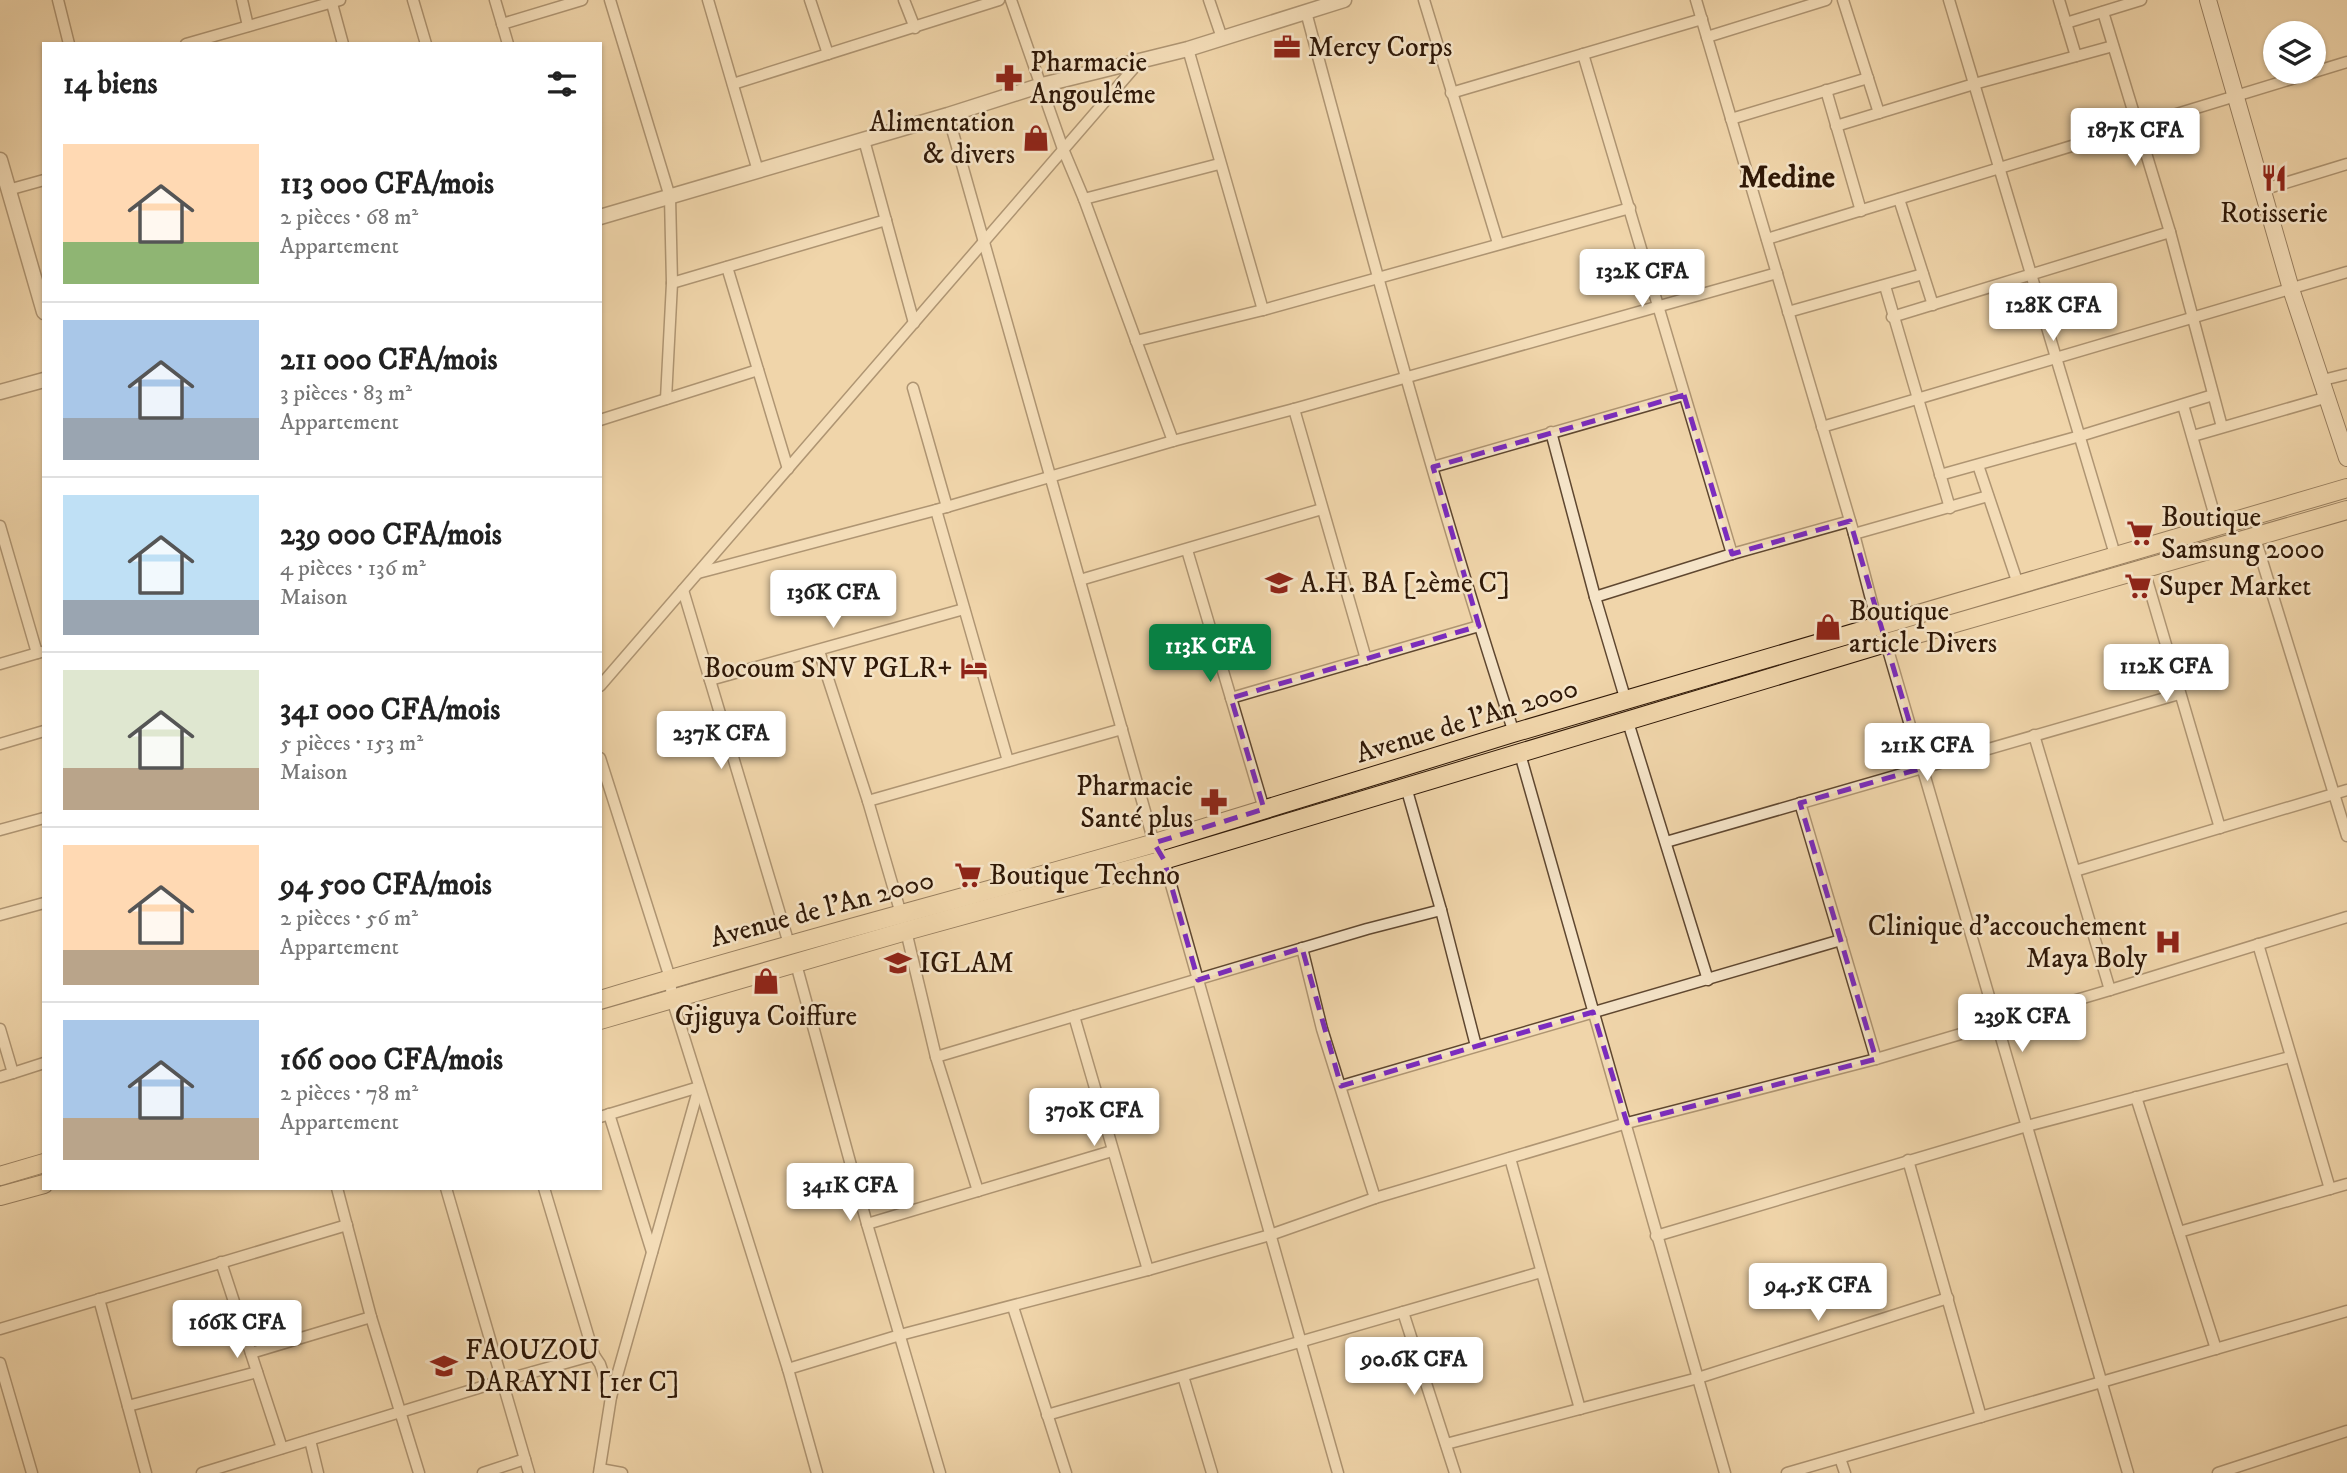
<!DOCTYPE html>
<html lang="fr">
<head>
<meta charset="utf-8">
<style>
  body { margin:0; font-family:"IM FELL DW Pica",serif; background:#f2f2f2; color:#222; height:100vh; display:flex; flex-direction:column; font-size:26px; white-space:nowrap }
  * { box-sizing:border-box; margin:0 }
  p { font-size:23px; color:#767676 }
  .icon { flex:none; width:38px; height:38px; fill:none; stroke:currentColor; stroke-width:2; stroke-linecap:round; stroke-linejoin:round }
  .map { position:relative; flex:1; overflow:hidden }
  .details { position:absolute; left:42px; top:42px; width:560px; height:1148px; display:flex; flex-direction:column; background:#fff; border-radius:0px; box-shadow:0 2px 5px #0004 }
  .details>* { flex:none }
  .buttons { position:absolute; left:2263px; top:21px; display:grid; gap:14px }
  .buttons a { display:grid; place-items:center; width:63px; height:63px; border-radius:50%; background:#fff; box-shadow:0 2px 5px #0004; font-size:35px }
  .price { position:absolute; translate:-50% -60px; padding:0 16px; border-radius:7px; background:#fff; color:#222; font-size:23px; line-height:46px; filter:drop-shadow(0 2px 4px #0008) }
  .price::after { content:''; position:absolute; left:50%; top:42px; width:21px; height:16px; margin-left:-10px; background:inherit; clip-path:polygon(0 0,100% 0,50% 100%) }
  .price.selected { background:#0b8043; color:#fff }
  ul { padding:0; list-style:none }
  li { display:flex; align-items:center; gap:21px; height:175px; padding:0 21px }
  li+li { border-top:2px solid #e0e0e0 }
  li span { display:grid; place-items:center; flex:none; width:196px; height:140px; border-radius:0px; color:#555 }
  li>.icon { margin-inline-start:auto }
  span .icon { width:84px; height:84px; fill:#fffc; stroke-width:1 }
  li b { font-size:30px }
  h2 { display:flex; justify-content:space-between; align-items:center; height:84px; padding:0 21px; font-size:30px }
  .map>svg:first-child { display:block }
</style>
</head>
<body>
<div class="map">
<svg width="2347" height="1473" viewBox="0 0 2347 1473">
  <rect width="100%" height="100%" fill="#f0d5aa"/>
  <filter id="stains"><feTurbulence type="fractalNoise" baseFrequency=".00286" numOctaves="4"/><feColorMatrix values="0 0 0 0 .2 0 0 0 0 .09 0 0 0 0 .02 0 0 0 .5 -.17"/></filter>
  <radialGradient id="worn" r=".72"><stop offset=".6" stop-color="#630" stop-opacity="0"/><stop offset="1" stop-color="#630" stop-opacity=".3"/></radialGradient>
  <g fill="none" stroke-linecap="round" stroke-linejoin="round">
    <defs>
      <g id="minor">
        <polyline points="58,0 69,44"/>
        <polyline points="242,0 248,26"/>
        <polyline points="331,0 343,44"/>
        <polyline points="413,0 426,44"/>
        <polyline points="495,0 508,44"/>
        <polyline points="610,0 670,197 672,283 666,399"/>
        <polyline points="708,0 758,171"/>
        <polyline points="810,0 828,54"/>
        <polyline points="904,0 915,28"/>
        <polyline points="1011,0 1063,149 1084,199 1173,441"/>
        <polyline points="1209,0 1222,38"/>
        <polyline points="1424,0 1498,243"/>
        <polyline points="1696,0 1854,534 1878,626 1886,643 2128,1473"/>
        <polyline points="1843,0 1879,113"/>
        <polyline points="1949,0 2116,558"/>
        <polyline points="2059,0 2076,56"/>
        <path d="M1306,12c65,242 130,483 208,721"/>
        <polyline points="2103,12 2170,232 2222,427"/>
        <polyline points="2066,23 2141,0"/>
        <polyline points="502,24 582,0"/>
        <polyline points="1707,37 1826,0"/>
        <polyline points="186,44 340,0"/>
        <polyline points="1188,49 1263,310"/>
        <polyline points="1583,54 1732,554"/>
        <polyline points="733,84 999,0"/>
        <polyline points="1826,90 1861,211"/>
        <polyline points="1451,93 1702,19"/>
        <polyline points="948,115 1154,843 1164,860 1338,1473"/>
        <polyline points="1731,119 1868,78"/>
        <polyline points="1836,126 1974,84 2113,46"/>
        <polyline points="864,140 914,323"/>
        <polyline points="8,190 44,180"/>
        <polyline points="2262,190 2347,164"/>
        <polyline points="1084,199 1219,164"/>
        <polyline points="1899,199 1933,305"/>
        <polyline points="1767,239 2347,62"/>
        <polyline points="727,267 788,469"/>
        <polyline points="672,283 886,220"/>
        <polyline points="1885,286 1950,508"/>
        <polyline points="1788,312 1923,274"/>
        <polyline points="1892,317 2170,232"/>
        <polyline points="1136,341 1263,310 1630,208"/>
        <polyline points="2323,380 2347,374"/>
        <polyline points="913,388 947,507"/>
        <polyline points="2183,405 2218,527"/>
        <polyline points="1294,409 1366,659"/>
        <polyline points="600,420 758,370"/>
        <polyline points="1822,427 2347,272"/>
        <polyline points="1551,432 1595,597 1626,701"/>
        <polyline points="2193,436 2328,397"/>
        <polyline points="1978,465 2018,584"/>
        <polyline points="1433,467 1684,395"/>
        <polyline points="1940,475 2080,436 2213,395"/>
        <polyline points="936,510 1008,761"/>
        <polyline points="0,526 37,653"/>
        <polyline points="1854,534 1988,496"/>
        <polyline points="2255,538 2347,836"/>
        <polyline points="1187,550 1264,809"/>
        <polyline points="2144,570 2220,828"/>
        <polyline points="698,573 936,510 1173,441 1294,409 1777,273"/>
        <polyline points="1080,580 1322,509"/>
        <polyline points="683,590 789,944"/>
        <polyline points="1595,597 1732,554 1850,521"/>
        <polyline points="819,651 868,801 901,914"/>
        <polyline points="0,664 41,652"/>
        <polyline points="710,680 964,609"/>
        <polyline points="600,686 1139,62"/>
        <polyline points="1231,698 1479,626"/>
        <polyline points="1628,722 1708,980"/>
        <polyline points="2034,735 2110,990"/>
        <polyline points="0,744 44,731"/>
        <polyline points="1520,754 1725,1473"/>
        <polyline points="600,758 670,978 672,999 788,1369 817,1473"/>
        <polyline points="1406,787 1441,910 1476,1046"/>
        <polyline points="868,801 1122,729"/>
        <polyline points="1800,803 1876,1059"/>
        <polyline points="0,830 44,818"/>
        <polyline points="1666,842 2179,694"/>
        <polyline points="2075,871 2347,790"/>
        <polyline points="0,915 44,903"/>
        <polyline points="906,931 936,1057 978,1191"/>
        <polyline points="2258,944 2330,1189"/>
        <polyline points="1302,948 1322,1029 1375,1198"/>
        <polyline points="796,964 867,1224 940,1473"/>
        <polyline points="1074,1016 1148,1270"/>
        <polyline points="0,1029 13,1073 0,1077"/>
        <polyline points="936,1057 1367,929 1441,910"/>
        <polyline points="13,1073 44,1063"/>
        <polyline points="1341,1086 1841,940"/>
        <polyline points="2136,1097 2216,1349"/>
        <polyline points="609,1114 652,1252"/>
        <polyline points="600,1117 699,1087"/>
        <polyline points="1510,1158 1580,1409"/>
        <polyline points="1908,1160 1981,1417"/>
        <polyline points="337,1188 371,1317 419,1473"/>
        <polyline points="446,1188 529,1473"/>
        <polyline points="544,1188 594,1355 600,1364 611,1397"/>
        <polyline points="867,1224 1112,1151"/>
        <polyline points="2179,1232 2347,1184"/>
        <polyline points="1656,1236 2027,1126 2290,1057"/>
        <polyline points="221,1262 282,1448"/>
        <polyline points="99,1299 146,1473"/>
        <polyline points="1013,1307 1066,1473"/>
        <polyline points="1403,1312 1455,1473"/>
        <polyline points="0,1329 347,1225"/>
        <polyline points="251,1353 371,1317"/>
        <polyline points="0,1363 32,1473"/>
        <polyline points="788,1369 900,1335 1148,1270 1270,1235 1375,1198 1627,1123 1876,1059 2110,990 2347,917"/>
        <polyline points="1183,1376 1212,1473"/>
        <polyline points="128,1406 257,1372"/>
        <polyline points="1047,1415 1541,1272"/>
        <polyline points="310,1440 318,1473"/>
        <polyline points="1446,1444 1698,1378 1948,1298"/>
        <polyline points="1840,1458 1845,1473"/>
        <polyline points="600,1469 622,1473"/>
        <polyline points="202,1473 501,1381 594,1355"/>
        <polyline points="483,1473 525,1459"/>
        <polyline points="599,1473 611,1397 699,1087"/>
        <polyline points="1787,1473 2347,1311"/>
        <polyline points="2218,1473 2347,1431"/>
      </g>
      <g id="tertiary">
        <polyline points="0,160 44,312"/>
        <polyline points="600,217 948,115 1042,85 1188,49 1344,0"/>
        <polyline points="0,392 44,380"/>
      </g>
      <polyline id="secondary" points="2208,0 2291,289 2347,458"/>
      <g id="primary">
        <path d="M600,1000c184,-56 370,-103 555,-157 120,-36 239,-74 358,-110 278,-82 557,-162 834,-245"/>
        <polyline points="600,1020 906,931 1164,860 1886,643 2347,510"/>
        <polyline points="0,1176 44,1163"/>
        <polyline points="0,1196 44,1184"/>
      </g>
    </defs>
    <use href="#minor" stroke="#5f4730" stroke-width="13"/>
    <use href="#tertiary" stroke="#5f4730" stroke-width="17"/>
    <use href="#secondary" stroke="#2f1807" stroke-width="18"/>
    <use href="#primary" stroke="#2f1807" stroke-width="20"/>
    <use href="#minor" stroke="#f5e4c8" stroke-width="10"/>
    <use href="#tertiary" stroke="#f5e4c8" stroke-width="14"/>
    <use href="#secondary" stroke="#f5e4c8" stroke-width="16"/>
    <use href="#primary" stroke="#f0d5aa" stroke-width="18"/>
  </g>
  <path d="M0 0H2347V1473H0ZM1684,395l48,159 118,-33 73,247 -123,35 76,256 -249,64 -34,-111 -252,74 -39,-138 -104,32 -34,-120 -10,-17 110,-34 -33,-111 248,-72 -46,-159z" fill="#f0d5aa" fill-opacity=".55" fill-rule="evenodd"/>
  <path fill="none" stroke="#7b2cbf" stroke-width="5" stroke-dasharray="14 9" stroke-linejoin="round" d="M1684,395l48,159 118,-33 73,247 -123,35 76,256 -249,64 -34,-111 -252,74 -39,-138 -104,32 -34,-120 -10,-17 110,-34 -33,-111 248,-72 -46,-159z"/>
  <defs>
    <symbol id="office-bare" viewBox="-9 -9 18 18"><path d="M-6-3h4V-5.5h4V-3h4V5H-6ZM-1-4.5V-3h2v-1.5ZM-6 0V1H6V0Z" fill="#8f2418" stroke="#f5e4c8" stroke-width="2.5" paint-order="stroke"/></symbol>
    <symbol id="pharmacy-bare" viewBox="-9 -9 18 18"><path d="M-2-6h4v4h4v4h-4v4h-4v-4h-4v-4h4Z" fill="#8f2418" stroke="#f5e4c8" stroke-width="2.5" paint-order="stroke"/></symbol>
    <symbol id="shop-bare" viewBox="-9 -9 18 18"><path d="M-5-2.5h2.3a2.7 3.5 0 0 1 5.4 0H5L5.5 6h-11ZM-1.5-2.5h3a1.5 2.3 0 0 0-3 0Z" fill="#8f2418" stroke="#f5e4c8" stroke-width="2.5" paint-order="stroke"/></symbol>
    <symbol id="restaurant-bare" viewBox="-9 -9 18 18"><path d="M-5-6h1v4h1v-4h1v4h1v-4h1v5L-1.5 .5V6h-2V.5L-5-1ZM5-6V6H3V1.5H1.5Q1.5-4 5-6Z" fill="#8f2418" stroke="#f5e4c8" stroke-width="2.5" paint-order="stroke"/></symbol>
    <symbol id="supermarket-bare" viewBox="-9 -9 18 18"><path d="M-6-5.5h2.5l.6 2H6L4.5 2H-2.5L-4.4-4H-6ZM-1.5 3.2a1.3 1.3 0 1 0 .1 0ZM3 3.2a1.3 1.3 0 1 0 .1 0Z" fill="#8f2418" stroke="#f5e4c8" stroke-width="2.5" paint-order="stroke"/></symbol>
    <symbol id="school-bare" viewBox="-9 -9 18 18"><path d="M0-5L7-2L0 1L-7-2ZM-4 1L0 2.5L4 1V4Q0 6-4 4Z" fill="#8f2418" stroke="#f5e4c8" stroke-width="2.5" paint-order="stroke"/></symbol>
    <symbol id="hotel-bare" viewBox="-9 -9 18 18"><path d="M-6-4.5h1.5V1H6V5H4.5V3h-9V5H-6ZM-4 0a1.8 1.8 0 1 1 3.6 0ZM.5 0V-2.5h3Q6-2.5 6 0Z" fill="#8f2418" stroke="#f5e4c8" stroke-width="2.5" paint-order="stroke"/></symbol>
    <symbol id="hospital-bare" viewBox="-9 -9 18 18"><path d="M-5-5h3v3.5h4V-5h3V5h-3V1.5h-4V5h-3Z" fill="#8f2418" stroke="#f5e4c8" stroke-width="2.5" paint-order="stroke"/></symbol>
    <symbol id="university-bare" viewBox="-9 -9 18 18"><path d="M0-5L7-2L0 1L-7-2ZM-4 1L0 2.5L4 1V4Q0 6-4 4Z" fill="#8f2418" stroke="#f5e4c8" stroke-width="2.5" paint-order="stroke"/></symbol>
  </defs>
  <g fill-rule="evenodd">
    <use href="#office-bare" x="1268" y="28" width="38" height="38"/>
    <use href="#pharmacy-bare" x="990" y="59" width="38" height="38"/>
    <use href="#shop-bare" x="1017" y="119" width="38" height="38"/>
    <use href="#restaurant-bare" x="2255" y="159" width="38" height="38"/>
    <use href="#supermarket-bare" x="2121" y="514" width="38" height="38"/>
    <use href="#school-bare" x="1260" y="564" width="38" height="38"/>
    <use href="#supermarket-bare" x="2119" y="567" width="38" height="38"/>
    <use href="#shop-bare" x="1809" y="608" width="38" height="38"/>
    <use href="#hotel-bare" x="955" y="649" width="38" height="38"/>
    <use href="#pharmacy-bare" x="1195" y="783" width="38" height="38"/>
    <use href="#supermarket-bare" x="949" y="856" width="38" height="38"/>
    <use href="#hospital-bare" x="2149" y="923" width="38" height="38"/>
    <use href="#university-bare" x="879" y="944" width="38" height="38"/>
    <use href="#shop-bare" x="747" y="962" width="38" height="38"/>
    <use href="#school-bare" x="425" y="1347" width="38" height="38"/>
  </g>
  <g text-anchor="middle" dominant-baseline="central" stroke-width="5" stroke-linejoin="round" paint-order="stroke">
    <g font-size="28" fill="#2f1807" stroke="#f5e4c8" text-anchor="start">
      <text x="1308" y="47">Mercy Corps</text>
      <text x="1030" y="62">Pharmacie<tspan x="1030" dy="32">Angoulême</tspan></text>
      <text x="1015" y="122" text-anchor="end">Alimentation<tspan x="1015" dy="32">&amp; divers</tspan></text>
      <text x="2274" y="213" text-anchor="middle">Rotisserie</text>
      <text x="2161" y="517">Boutique<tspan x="2161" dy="32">Samsung 2000</tspan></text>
      <text x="1300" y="583">A.H. BA [2ème C]</text>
      <text x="2159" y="586">Super Market</text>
      <text x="1849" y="611">Boutique<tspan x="1849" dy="32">article Divers</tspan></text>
      <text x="953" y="668" text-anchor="end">Bocoum SNV PGLR+</text>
      <text x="1193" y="786" text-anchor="end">Pharmacie<tspan x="1193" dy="32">Santé plus</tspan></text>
      <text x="989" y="875">Boutique Techno</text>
      <text x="2147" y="926" text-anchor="end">Clinique d'accouchement<tspan x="2147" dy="32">Maya Boly</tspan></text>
      <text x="919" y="963">IGLAM</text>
      <text x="766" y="1016" text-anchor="middle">Gjiguya Coiffure</text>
      <text x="465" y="1350">FAOUZOU<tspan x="465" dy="32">DARAYNI [1er C]</tspan></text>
    </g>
    <g font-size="28" fill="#2f1807" stroke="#f5e4c8">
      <text transform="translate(1467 721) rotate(-17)">Avenue de l'An 2000</text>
      <text transform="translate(822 909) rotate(-15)">Avenue de l'An 2000</text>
    </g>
    <g font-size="32" font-weight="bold" fill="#2f1807" stroke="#f5e4c8">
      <text x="1787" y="178">Medine</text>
    </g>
  </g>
  <rect width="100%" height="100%" filter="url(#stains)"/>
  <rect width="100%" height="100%" fill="url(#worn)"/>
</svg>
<div class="buttons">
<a><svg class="icon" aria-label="layers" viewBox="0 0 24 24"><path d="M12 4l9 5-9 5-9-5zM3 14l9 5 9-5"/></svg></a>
</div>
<b class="price" style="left:2135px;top:168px">187K CFA</b>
<b class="price" style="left:1642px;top:309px">132K CFA</b>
<b class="price" style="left:2053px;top:343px">128K CFA</b>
<b class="price" style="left:833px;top:630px">136K CFA</b>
<b class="price selected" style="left:1210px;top:684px">113K CFA</b>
<b class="price" style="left:2166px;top:704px">112K CFA</b>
<b class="price" style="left:721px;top:771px">237K CFA</b>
<b class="price" style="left:1927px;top:783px">211K CFA</b>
<b class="price" style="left:2022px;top:1054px">239K CFA</b>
<b class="price" style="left:1094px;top:1148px">370K CFA</b>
<b class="price" style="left:850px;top:1223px">341K CFA</b>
<b class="price" style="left:1818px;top:1323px">94.5K CFA</b>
<b class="price" style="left:237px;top:1360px">166K CFA</b>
<b class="price" style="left:1414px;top:1397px">90.6K CFA</b>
<section class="details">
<h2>14 biens<svg class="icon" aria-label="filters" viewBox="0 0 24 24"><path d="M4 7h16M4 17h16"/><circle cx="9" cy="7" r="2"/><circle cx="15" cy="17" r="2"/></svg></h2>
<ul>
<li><span style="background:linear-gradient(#ffd9b3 70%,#8fb573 0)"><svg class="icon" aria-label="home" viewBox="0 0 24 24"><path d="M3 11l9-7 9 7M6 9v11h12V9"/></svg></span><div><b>113 000 CFA/mois</b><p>2 pièces · 68 m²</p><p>Appartement</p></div></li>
<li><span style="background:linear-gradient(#a9c7e8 70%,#9aa5b1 0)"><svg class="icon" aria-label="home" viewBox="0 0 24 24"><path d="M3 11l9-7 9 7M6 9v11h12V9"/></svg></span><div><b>211 000 CFA/mois</b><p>3 pièces · 83 m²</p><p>Appartement</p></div></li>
<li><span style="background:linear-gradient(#bfe0f5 75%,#9aa5b1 0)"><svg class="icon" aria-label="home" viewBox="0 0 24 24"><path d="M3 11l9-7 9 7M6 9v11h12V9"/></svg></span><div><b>239 000 CFA/mois</b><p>4 pièces · 136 m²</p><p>Maison</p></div></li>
<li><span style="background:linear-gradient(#dfe7d0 70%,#b9a48a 0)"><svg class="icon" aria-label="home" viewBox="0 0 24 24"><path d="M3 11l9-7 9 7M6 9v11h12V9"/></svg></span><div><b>341 000 CFA/mois</b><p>5 pièces · 153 m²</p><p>Maison</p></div></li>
<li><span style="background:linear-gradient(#ffd9b3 75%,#b9a48a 0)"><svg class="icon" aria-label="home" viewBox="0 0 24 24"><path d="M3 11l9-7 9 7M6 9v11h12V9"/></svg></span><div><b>94 500 CFA/mois</b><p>2 pièces · 56 m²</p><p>Appartement</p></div></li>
<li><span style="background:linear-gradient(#a9c7e8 70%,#b9a48a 0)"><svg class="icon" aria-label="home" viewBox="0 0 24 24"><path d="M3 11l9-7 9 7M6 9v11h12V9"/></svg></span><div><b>166 000 CFA/mois</b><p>2 pièces · 78 m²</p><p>Appartement</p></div></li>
</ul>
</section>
</div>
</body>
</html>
